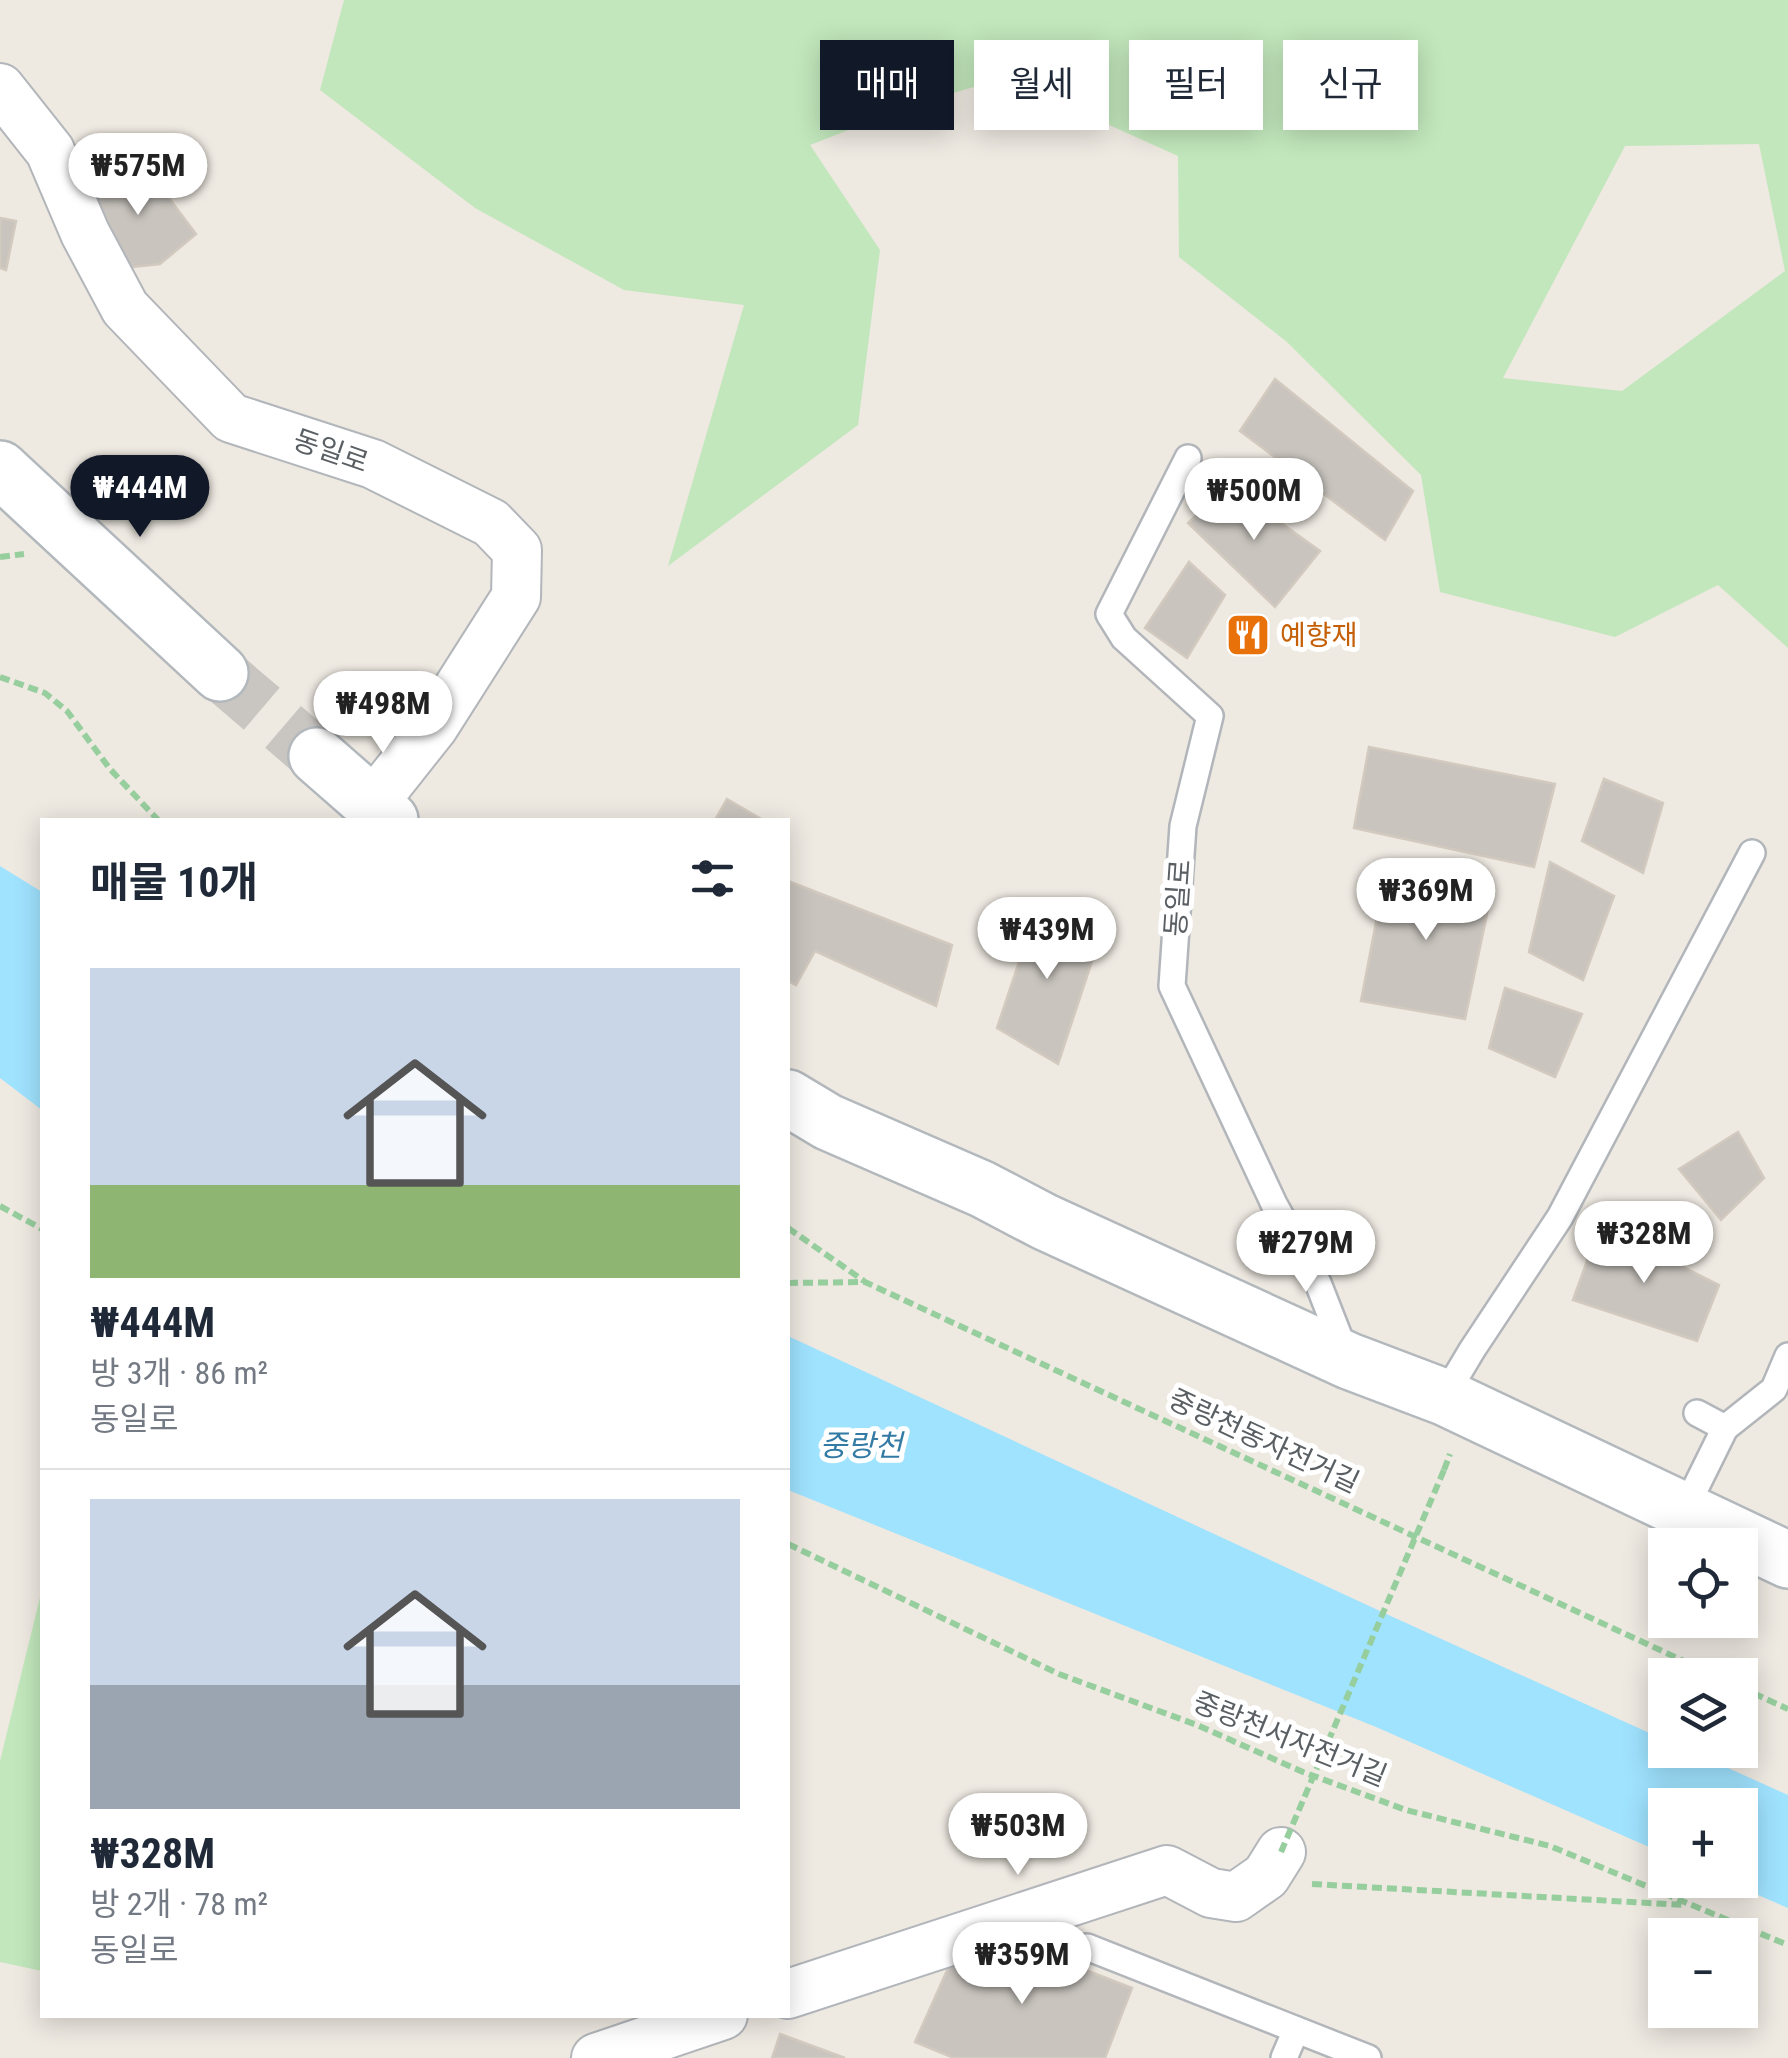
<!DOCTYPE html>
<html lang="ko">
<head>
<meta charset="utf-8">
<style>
  body { margin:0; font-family:"Roboto Condensed","Noto Sans KR",sans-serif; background:#f2f2f3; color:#1f2937; height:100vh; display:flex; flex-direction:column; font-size:38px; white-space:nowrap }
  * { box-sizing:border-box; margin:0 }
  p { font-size:32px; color:#747a83 }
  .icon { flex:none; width:55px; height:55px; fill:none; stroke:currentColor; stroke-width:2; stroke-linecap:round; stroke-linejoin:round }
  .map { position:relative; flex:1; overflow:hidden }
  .side { position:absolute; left:40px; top:818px; width:750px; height:1200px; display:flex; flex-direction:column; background:#fff; border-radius:0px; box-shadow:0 5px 25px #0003 }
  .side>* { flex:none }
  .hud { position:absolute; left:820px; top:40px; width:818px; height:90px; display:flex; gap:20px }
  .buttons { position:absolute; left:1648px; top:1528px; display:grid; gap:20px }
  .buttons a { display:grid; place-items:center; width:110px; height:110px; border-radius:0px; background:#fff; box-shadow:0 5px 25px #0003; font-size:50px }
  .price { position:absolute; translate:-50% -85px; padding:0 22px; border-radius:35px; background:#fff; color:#222; font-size:32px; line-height:65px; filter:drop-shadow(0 2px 5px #0008) }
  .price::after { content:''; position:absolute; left:50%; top:60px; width:30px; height:22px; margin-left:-15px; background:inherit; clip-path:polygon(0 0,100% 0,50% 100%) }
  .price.active { background:#111827; color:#fff }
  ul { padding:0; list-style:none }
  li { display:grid; align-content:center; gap:20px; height:530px; padding:0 50px }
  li+li { border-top:2px solid #e0e1e3 }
  li span { display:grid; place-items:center; height:310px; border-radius:0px; color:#555 }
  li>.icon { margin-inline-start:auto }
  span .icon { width:180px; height:180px; fill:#fffc; stroke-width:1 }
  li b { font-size:42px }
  h2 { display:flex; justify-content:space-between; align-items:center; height:120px; padding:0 50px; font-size:42px }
  .chip { padding:0 35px; border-radius:0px; background:#fff; box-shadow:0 5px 25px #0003; font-size:35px; line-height:90px }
  .chip.active { background:#111827; color:#fff }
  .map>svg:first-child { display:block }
</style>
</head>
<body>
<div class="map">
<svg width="1788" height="2058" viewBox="0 0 1788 2058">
  <rect width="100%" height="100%" fill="#eee9e1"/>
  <g fill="#c2e7bc" fill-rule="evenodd">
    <path d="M344,0h1444v648l-70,-63 -103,52 -175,-45 -19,-117 -134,-133 -108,-85 -1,-101 -173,-78 -90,26 -105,41 70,105 -22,175 -190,141 76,-261 -120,-15 -149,-82 -155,-118zM1759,144l26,127 -163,120 -119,-13 122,-232z"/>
    <polygon points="42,1589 42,1971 0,1962 0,1761"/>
  </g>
  <g fill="#a0e3ff">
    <polygon points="0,866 42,892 42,1110 0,1078"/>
    <polygon points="788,1336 1395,1618 1665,1740 1665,1750 1688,1750 1788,1795 1788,1908 1723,1880 1740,1880 1740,1805 1665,1805 1665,1854 1376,1727 788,1490"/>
  </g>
  <g fill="#c9c4be" stroke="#d3cabf" stroke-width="2.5">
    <polygon points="136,154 196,234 160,264 115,269 88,197"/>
    <polygon points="0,218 16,221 6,270 0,268"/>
    <polygon points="1275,379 1413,491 1385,540 1240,431"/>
    <polygon points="1228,485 1320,551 1275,607 1188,523"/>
    <polygon points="1189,562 1225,595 1187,658 1145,628"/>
    <polygon points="1369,747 1555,784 1534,867 1354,828"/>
    <polygon points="1604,779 1663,803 1643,873 1582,841"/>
    <polygon points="727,799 763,820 715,820"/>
    <polygon points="1550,862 1614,896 1583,980 1529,952"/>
    <polygon points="1387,865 1492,890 1465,1019 1361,1001"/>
    <polygon points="788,881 952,945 936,1006 815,951 796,985 788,981"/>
    <polygon points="1006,911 1102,931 1058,1064 997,1028 1028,935 1003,932"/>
    <polygon points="1505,988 1582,1014 1555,1077 1489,1048"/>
    <polygon points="1738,1132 1764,1178 1721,1220 1679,1169"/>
    <polygon points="1600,1225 1719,1285 1697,1341 1573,1300"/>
    <polygon points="996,1935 1132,1988 1105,2058 954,2058 915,2042 958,1946 986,1955"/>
    <polygon points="780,2034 845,2058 772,2058"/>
  </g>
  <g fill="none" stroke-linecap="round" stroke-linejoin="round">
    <polyline stroke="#c9c6c2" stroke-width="55" stroke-dasharray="55 28" stroke-linecap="butt" points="220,673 317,756"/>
    <defs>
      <g id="lane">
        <polyline points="1188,458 1109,614 1124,638 1210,716 1183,826 1172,986 1274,1204 1318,1283 1345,1352"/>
        <polyline points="1444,1397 1472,1350 1560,1217 1752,853"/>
        <polyline points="1697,1413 1725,1428 1774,1389 1788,1356"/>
        <polyline points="1685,1509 1725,1428"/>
        <polyline points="1087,1947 1368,2058"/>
        <polyline points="1284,2058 1296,2030"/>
      </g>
      <g id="street">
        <polyline points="0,88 50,151 85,233 125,308 231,418 373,464 491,523 517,550 516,597 434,726 373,803"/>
        <polyline points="788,1994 1167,1870 1211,1893 1236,1897 1266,1876 1281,1852"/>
        <polyline points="596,2058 723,2015"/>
      </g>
      <g id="secondary">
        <polyline points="0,469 220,673"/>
        <polyline points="317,756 390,820"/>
        <polyline points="788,1098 828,1122 982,1189 1045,1222 1349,1361 1444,1397 1788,1560"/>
      </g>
    </defs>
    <use href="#lane" stroke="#b2b6ba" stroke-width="30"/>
    <use href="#street" stroke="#b2b6ba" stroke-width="52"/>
    <use href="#secondary" stroke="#b3b8bd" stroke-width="60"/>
    <g stroke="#97ce9e" stroke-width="6" stroke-dasharray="10 5" stroke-linecap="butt">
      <polyline points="0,557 24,554"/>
      <polyline points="0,677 45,693 67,711 110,769 158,820"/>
      <polyline points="0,1206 42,1229"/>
      <polyline points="788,1228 864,1281"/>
      <polyline points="788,1283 865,1282 1714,1675"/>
      <polyline points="1444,1470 1450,1454"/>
      <polyline points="788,1544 1059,1674 1197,1725 1303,1772 1406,1810 1550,1846 1788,1945"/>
      <polyline points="1740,1687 1788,1709"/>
      <polyline points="1312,1884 1684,1905"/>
    </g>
    <use href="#lane" stroke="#fff" stroke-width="25"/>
    <use href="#street" stroke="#fff" stroke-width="48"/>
    <use href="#secondary" stroke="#fff" stroke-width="55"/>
    <polyline stroke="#97ce9e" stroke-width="6" stroke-dasharray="10 5" stroke-linecap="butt" points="1281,1852 1444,1470"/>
  </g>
  <defs>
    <symbol id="restaurant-square" viewBox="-11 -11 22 22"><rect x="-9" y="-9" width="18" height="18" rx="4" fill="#e8710a" stroke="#fff"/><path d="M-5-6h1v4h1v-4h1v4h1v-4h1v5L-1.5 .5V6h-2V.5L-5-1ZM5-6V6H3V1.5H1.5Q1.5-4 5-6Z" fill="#fff"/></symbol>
  </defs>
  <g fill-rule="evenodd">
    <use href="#restaurant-square" x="1223" y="610" width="50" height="50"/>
  </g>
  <g text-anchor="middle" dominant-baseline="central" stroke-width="10" stroke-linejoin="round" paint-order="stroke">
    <g font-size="28" fill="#5a5f63" stroke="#fff">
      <text transform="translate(331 451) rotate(19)">동일로</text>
      <text transform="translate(1178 898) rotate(-86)">동일로</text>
      <text transform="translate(1264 1441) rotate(25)">중랑천동자전거길</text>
      <text transform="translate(1290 1739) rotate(22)">중랑천서자전거길</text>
    </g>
    <g font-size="28" fill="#c56008" stroke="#fff" text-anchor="start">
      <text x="1280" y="635">예향재</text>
    </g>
    <g font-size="30" font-style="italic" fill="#337ba4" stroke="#fff">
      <text x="861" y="1445">중랑천</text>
    </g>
  </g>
</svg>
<div class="buttons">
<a><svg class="icon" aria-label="locate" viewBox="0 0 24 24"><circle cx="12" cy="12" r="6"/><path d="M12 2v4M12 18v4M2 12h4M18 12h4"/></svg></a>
<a><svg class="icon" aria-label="layers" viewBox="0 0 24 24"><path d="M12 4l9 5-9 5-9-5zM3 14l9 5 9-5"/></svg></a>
<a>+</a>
<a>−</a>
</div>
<b class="price" style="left:138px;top:218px">₩575M</b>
<b class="price active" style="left:140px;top:540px">₩444M</b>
<b class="price" style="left:1254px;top:543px">₩500M</b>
<b class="price" style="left:383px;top:756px">₩498M</b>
<b class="price" style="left:1426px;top:943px">₩369M</b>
<b class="price" style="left:1047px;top:982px">₩439M</b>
<b class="price" style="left:1644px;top:1286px">₩328M</b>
<b class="price" style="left:1306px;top:1295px">₩279M</b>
<b class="price" style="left:1018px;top:1878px">₩503M</b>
<b class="price" style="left:1022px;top:2007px">₩359M</b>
<div class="hud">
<a class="chip active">매매</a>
<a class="chip">월세</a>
<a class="chip">필터</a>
<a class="chip">신규</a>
</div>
<section class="side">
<h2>매물 10개<svg class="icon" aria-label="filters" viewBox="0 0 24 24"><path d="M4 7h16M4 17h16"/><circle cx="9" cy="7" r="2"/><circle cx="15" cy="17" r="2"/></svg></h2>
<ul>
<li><span style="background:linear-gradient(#c9d6e8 70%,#8fb573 0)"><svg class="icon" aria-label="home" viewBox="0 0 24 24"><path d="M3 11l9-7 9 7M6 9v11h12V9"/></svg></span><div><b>₩444M</b><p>방 3개 · 86 m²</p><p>동일로</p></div></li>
<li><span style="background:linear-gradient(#c9d6e8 60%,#9aa5b1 0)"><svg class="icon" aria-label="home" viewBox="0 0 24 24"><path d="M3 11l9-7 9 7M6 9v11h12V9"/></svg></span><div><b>₩328M</b><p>방 2개 · 78 m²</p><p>동일로</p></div></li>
</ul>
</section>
</div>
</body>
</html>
